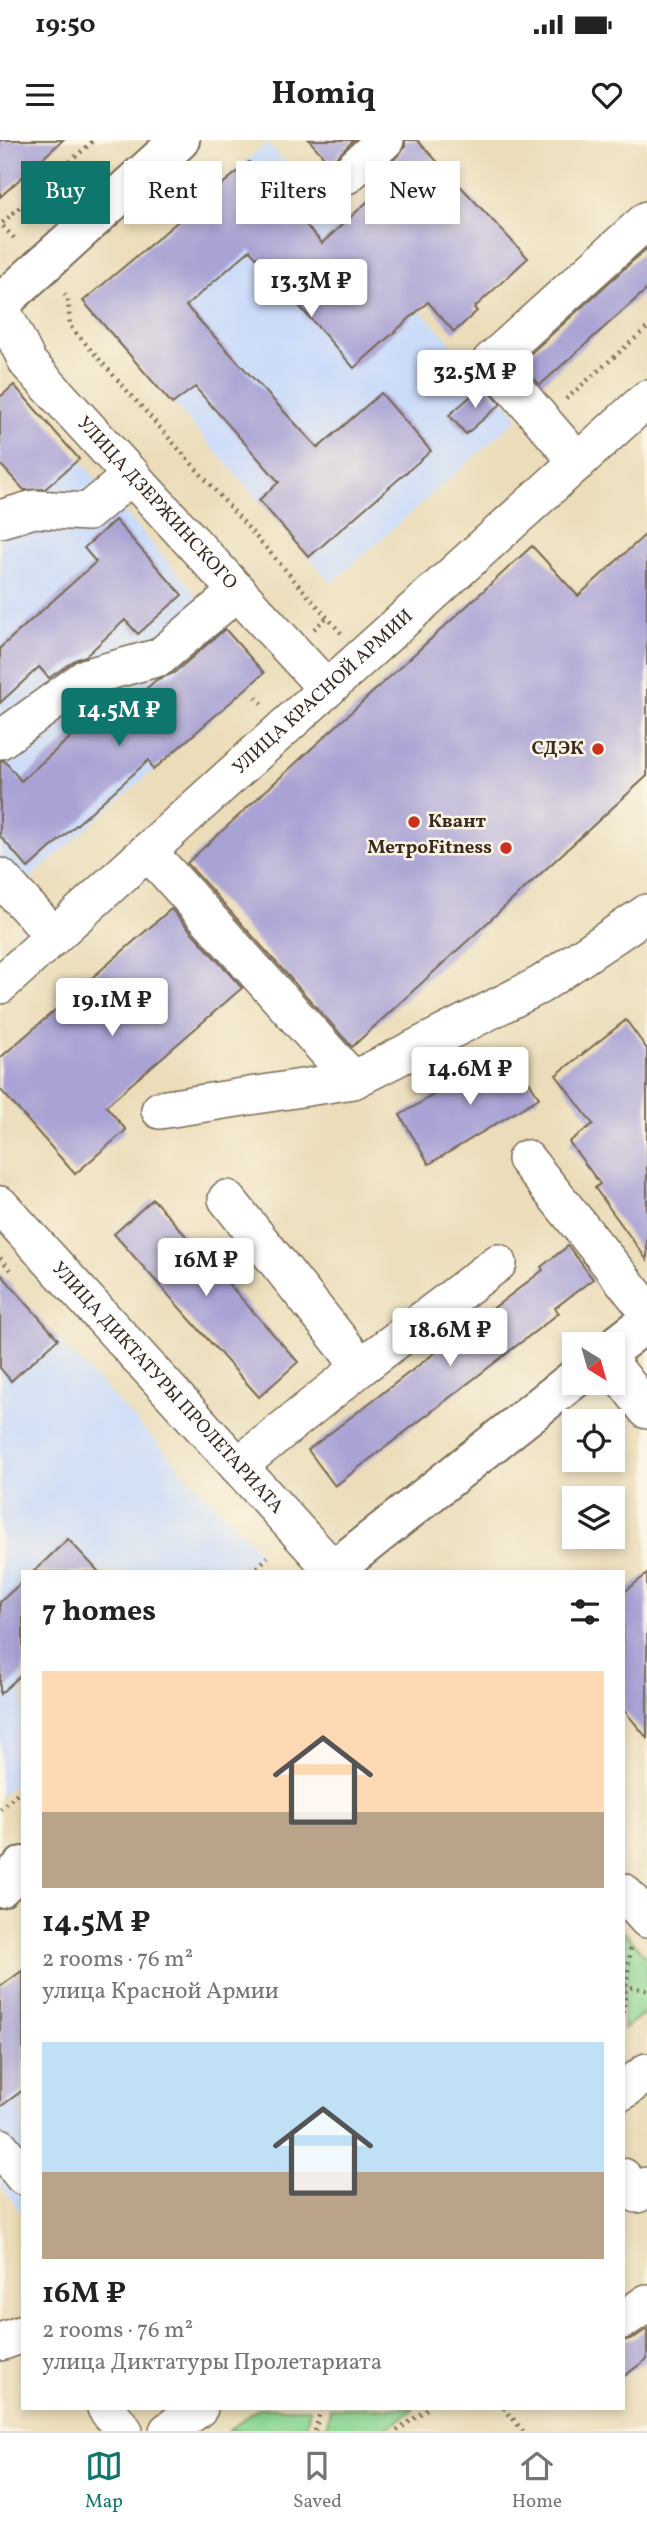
<!DOCTYPE html>
<html lang="en">
<head>
<meta charset="utf-8">
<style>
  body { margin:0; font-family:Vollkorn,serif; background:#f2f2f2; color:#222; height:100vh; display:flex; flex-direction:column; font-size:26px; white-space:nowrap }
  * { box-sizing:border-box; margin:0 }
  p { font-size:23px; color:#767676 }
  .icon { flex:none; width:38px; height:38px; fill:none; stroke:currentColor; stroke-width:2; stroke-linecap:round; stroke-linejoin:round }
  .map { position:relative; flex:1; overflow:hidden }
  .side { position:absolute; left:21px; top:1430px; width:604px; height:840px; display:flex; flex-direction:column; background:#fff; border-radius:0px; box-shadow:0 4px 10px #0003 }
  .side>* { flex:none }
  .hud { position:absolute; left:21px; top:21px; width:606px; height:63px; display:flex; gap:14px }
  .needle { width:46px; rotate:143deg }
  .tools { position:absolute; left:562px; top:1192px; display:grid; gap:14px }
  .tools a { display:grid; place-items:center; width:63px; height:63px; border-radius:0px; background:#fff; box-shadow:0 4px 10px #0003; font-size:35px }
  .price { position:absolute; translate:-50% -60px; padding:0 16px; border-radius:7px; background:#fff; color:#222; font-size:23px; line-height:46px; filter:drop-shadow(0 2px 4px #0008) }
  .price::after { content:''; position:absolute; left:50%; top:42px; width:21px; height:16px; margin-left:-10px; background:inherit; clip-path:polygon(0 0,100% 0,50% 100%) }
  .price.active { background:#0f766e; color:#fff }
  ul { padding:0; list-style:none }
  li { display:grid; align-content:center; gap:14px; height:371px; padding:0 21px }
  li span { display:grid; place-items:center; height:217px; border-radius:0px; color:#555 }
  li>.icon { margin-inline-start:auto }
  span .icon { width:126px; height:126px; fill:#fffc; stroke-width:1 }
  li b { font-size:30px }
  h2 { display:flex; justify-content:space-between; align-items:center; height:84px; padding:0 21px; font-size:30px }
  .chip { padding:0 24px; border-radius:0px; background:#fff; box-shadow:0 4px 10px #0003; font-size:24px; line-height:63px }
  .chip.active { background:#0f766e; color:#fff }
  .status { display:flex; justify-content:space-between; align-items:center; height:49px; padding:0 35px; background:#fff; direction:ltr }
  .status svg { height:19px; fill:currentColor }
  header { display:flex; justify-content:space-between; align-items:center; height:91px; padding:0 21px; background:#fff; font-size:32px; font-weight:700 }
  .tabs { display:flex; justify-content:space-around; align-items:center; height:98px; border-top:2px solid #e0e0e0; background:#fff; font-size:19px; color:#767676 }
  .tabs a { display:grid; justify-items:center; gap:4px }
  .tabs .active { color:#0f766e }
  .map>svg:first-child { display:block }
</style>
</head>
<body>
<div class="status"><b>19:50</b><svg viewBox="0 0 49 12"><path d="M0 12V9h3v3zM5 12V6h3v6zM10 12V3h3v9zM15 12V0h3v12zM26 1h20v11H26zM47 4h2v5h-2z"/></svg></div>
<header><svg class="icon" aria-label="menu" viewBox="0 0 24 24"><path d="M4 6h16M4 12h16M4 18h16"/></svg>Homiq<svg class="icon" aria-label="heart" viewBox="0 0 24 24"><path d="M12 20l-8-8c-3-5 5-10 8-4 3-6 11-1 8 4z"/></svg></header>
<div class="map">
<svg width="647" height="2291" viewBox="0 0 647 2291">
  <rect width="100%" height="100%" fill="#fcf5e5"/>
  <filter id="ink" filterUnits="userSpaceOnUse"><feTurbulence type="fractalNoise" baseFrequency=".0143" numOctaves="2"/><feDisplacementMap in="SourceGraphic" scale="14" xChannelSelector="R" yChannelSelector="G"/><feConvolveMatrix kernelMatrix="1 2 1 2 8 2 1 2 1" color-interpolation-filters="sRGB"/></filter>
  <filter id="wash" filterUnits="userSpaceOnUse"><feTurbulence type="fractalNoise" baseFrequency=".00686" numOctaves="4" result="noise"/><feDisplacementMap in="SourceGraphic" scale="28" xChannelSelector="R" yChannelSelector="G"/><feGaussianBlur stdDeviation="1.57" result="paint"/><feColorMatrix in="noise" values="0 0 0 0 0 0 0 0 0 0 0 0 0 0 0 0 0 1.4 0 .05"/><feComposite in="paint" operator="in"/></filter>
  <g filter="url(#wash)">
    <rect width="100%" height="100%" fill="#ebddb9"/>
    <g fill="#cbdcf9">
      <polygon points="267,3 519,277 332,443 83,161"/>
      <polygon points="79,319 264,533 0,765 0,384"/>
      <polygon points="9,1144 58,1199 261,1412 240,1431 23,1432 23,1636 0,1657 0,1152"/>
      <polygon points="23,1830 23,2075 0,2044 0,1847"/>
    </g>
    <g fill="#8ad592" stroke="#628058" stroke-width="2">
      <polygon points="623,1790 647,1818 647,1871 623,1889"/>
      <polygon points="259,2268 310,2268 305,2291 228,2291"/>
      <polygon points="330,2268 413,2268 414,2269 384,2291 326,2291"/>
    </g>
    <g id="blocks">
      <g fill="#a9a3d5">
        <polygon points="0,0 63,0 0,57"/>
        <polygon points="309,0 354,0 330,24"/>
        <polygon points="405,0 417,0 528,118 474,168 477,171 454,192 428,162 354,228 250,110 186,166 318,308 381,253 431,311 309,417 259,360 279,342 195,247 172,264 83,161 249,22 322,103 400,32 391,23 405,7"/>
        <polygon points="647,108 647,149 540,245 520,223"/>
        <polygon points="14,245 79,319 45,349 24,350 0,324 0,257"/>
        <polygon points="484,245 501,264 466,294 449,275"/>
        <polygon points="115,380 182,455 138,494 125,480 86,516 75,520 49,538 39,527 0,563 0,508 96,422 84,408"/>
        <polygon points="647,393 647,636 352,907 187,723 532,406 578,456"/>
        <polygon points="225,489 264,533 153,630 149,620 28,728 0,696 0,621 4,620 21,641 98,573 107,583 156,540 174,533"/>
        <polygon points="171,769 242,848 106,966 126,990 75,1034 0,949 0,918"/>
        <polygon points="626,880 647,909 647,1120 595,1048 600,1044 569,1002 593,984 556,935"/>
        <polygon points="510,909 539,958 429,1024 400,975"/>
        <polygon points="153,1059 298,1222 259,1257 114,1094"/>
        <polygon points="568,1106 593,1139 555,1168 559,1173 335,1346 308,1310 543,1130 541,1127"/>
        <polygon points="0,1133 58,1199 11,1241 0,1228"/>
        <polygon points="68,1399 99,1432 33,1432"/>
        <polygon points="647,1434 647,1598 623,1569 623,1453"/>
        <polygon points="23,1441 23,1533 0,1554 0,1462"/>
        <polygon points="23,1830 23,1950 0,1967 0,1847"/>
        <polygon points="647,2189 647,2219 623,2237 623,2201 635,2197"/>
      </g>
    </g>
  </g>
  <g filter="url(#ink)">
    <use href="#blocks" fill-opacity="0" stroke="#796954" stroke-width="2"/>
    <g fill="none" stroke-linecap="round" stroke-linejoin="round">
      <defs>
        <g id="minor">
          <polyline points="347,35 385,0"/>
          <path id="s1" d="M0,166l28,57 299,326"/>
          <polyline points="578,322 491,221 647,80"/>
          <polyline points="0,379 34,369 88,372 132,335"/>
          <polyline points="0,600 87,537 160,517 238,451"/>
          <polyline points="146,713 163,728 353,940"/>
          <polyline points="0,737 54,796"/>
          <path id="s2" d="M0,845l647,-586"/>
          <polyline points="160,970 353,940 540,845 647,773"/>
          <polyline points="526,1019 647,1170"/>
          <polyline points="227,1059 361,1227"/>
          <path id="s3" d="M0,1065l335,367"/>
          <polyline points="612,1225 647,1270"/>
          <polyline points="238,1326 361,1227 498,1123"/>
          <polyline points="623,1752 647,1779"/>
          <polyline points="623,1951 647,1932"/>
          <polyline points="0,2007 23,2036"/>
          <polyline points="623,2037 637,2054 647,2046"/>
          <polyline points="623,2180 647,2163"/>
          <polyline points="0,2202 23,2194"/>
          <polyline points="106,2268 124,2291"/>
          <polyline points="168,2291 199,2268"/>
        </g>
        <g id="major">
          <polyline points="0,164 180,0"/>
          <polyline points="612,1209 647,1182"/>
          <polyline points="331,1432 574,1239"/>
          <polyline points="0,1748 23,1726"/>
        </g>
      </defs>
      <use href="#minor" stroke="#796954" stroke-width="40"/>
      <use href="#major" stroke="#796954" stroke-width="42"/>
      <g stroke="#796954" stroke-width="4.5" stroke-dasharray="2 5" stroke-linecap="butt">
        <polyline points="14,98 1,84 94,0"/>
        <polyline points="64,154 68,159 70,186 341,493"/>
        <polyline points="566,259 647,188"/>
        <polyline points="314,489 327,477"/>
        <polyline points="256,557 263,565"/>
        <polyline points="0,1118 14,1133"/>
        <polyline points="252,1432 268,1417"/>
        <polyline points="0,1669 23,1648"/>
        <polyline points="624,1846 647,1850"/>
        <polyline points="623,1873 631,1806"/>
        <polyline points="504,2268 523,2291"/>
        <polyline points="315,2291 321,2268"/>
        <polyline points="397,2291 428,2268"/>
      </g>
      <use href="#minor" stroke="#fff" stroke-width="37"/>
      <use href="#major" stroke="#fff" stroke-width="38"/>
    </g>
  </g>
  <g fill="#c8321e" stroke="#fcf5e5" stroke-width="2.5">
    <circle cx="598" cy="609" r="7"/>
    <circle cx="414" cy="682" r="7"/>
    <circle cx="506" cy="708" r="7"/>
  </g>
  <g text-anchor="middle" dominant-baseline="central" stroke-width="5" stroke-linejoin="round" paint-order="stroke">
    <g font-size="19" fill="#3b2a1e" stroke="#fcf5e5">
      <text stroke="none"><textPath href="#s1" startOffset="254">УЛИЦА ДЗЕРЖИНСКОГО</textPath></text>
      <text stroke="none"><textPath href="#s2" startOffset="436">УЛИЦА КРАСНОЙ АРМИИ</textPath></text>
      <text stroke="none"><textPath href="#s3" startOffset="248">УЛИЦА ДИКТАТУРЫ ПРОЛЕТАРИАТА</textPath></text>
    </g>
    <g font-size="19" font-weight="bold" fill="#3b2a1e" stroke="#fcf5e5" text-anchor="end">
      <text x="584" y="609">СДЭК</text>
      <text x="428" y="682" text-anchor="start">Квант</text>
      <text x="492" y="708">МетроFitness</text>
    </g>
  </g>
</svg>
<div class="tools">
<a><svg class="needle" viewBox="-14 -14 28 28"><path d="M0-13l5 13h-10z" fill="#e53935"/><path d="M0 13l5-13h-10z" fill="#767676"/></svg></a>
<a><svg class="icon" aria-label="locate" viewBox="0 0 24 24"><circle cx="12" cy="12" r="6"/><path d="M12 2v4M12 18v4M2 12h4M18 12h4"/></svg></a>
<a><svg class="icon" aria-label="layers" viewBox="0 0 24 24"><path d="M12 4l9 5-9 5-9-5zM3 14l9 5 9-5"/></svg></a>
</div>
<b class="price" style="left:311px;top:179px">13.3M ₽</b>
<b class="price" style="left:475px;top:270px">32.5M ₽</b>
<b class="price active" style="left:119px;top:608px">14.5M ₽</b>
<b class="price" style="left:112px;top:898px">19.1M ₽</b>
<b class="price" style="left:470px;top:967px">14.6M ₽</b>
<b class="price" style="left:206px;top:1158px">16M ₽</b>
<b class="price" style="left:450px;top:1228px">18.6M ₽</b>
<div class="hud">
<a class="chip active">Buy</a>
<a class="chip">Rent</a>
<a class="chip">Filters</a>
<a class="chip">New</a>
</div>
<section class="side">
<h2>7 homes<svg class="icon" aria-label="filters" viewBox="0 0 24 24"><path d="M4 7h16M4 17h16"/><circle cx="9" cy="7" r="2"/><circle cx="15" cy="17" r="2"/></svg></h2>
<ul>
<li><span style="background:linear-gradient(#ffd9b3 65%,#b9a48a 0)"><svg class="icon" aria-label="home" viewBox="0 0 24 24"><path d="M3 11l9-7 9 7M6 9v11h12V9"/></svg></span><div><b>14.5M ₽</b><p>2 rooms · 76 m²</p><p>улица Красной Армии</p></div></li>
<li><span style="background:linear-gradient(#bfe0f5 60%,#b9a48a 0)"><svg class="icon" aria-label="home" viewBox="0 0 24 24"><path d="M3 11l9-7 9 7M6 9v11h12V9"/></svg></span><div><b>16M ₽</b><p>2 rooms · 76 m²</p><p>улица Диктатуры Пролетариата</p></div></li>
</ul>
</section>
</div>
<nav class="tabs">
<a class="active"><svg class="icon" aria-label="map" viewBox="0 0 24 24"><path d="M3 6l6-2 6 2 6-2v14l-6 2-6-2-6 2zM9 4v14M15 6v14"/></svg>Map</a>
<a><svg class="icon" aria-label="saved" viewBox="0 0 24 24"><path d="M7 4h10v16l-5-4-5 4z"/></svg>Saved</a>
<a><svg class="icon" aria-label="home" viewBox="0 0 24 24"><path d="M3 11l9-7 9 7M6 9v11h12V9"/></svg>Home</a>
</nav>
</body>
</html>
